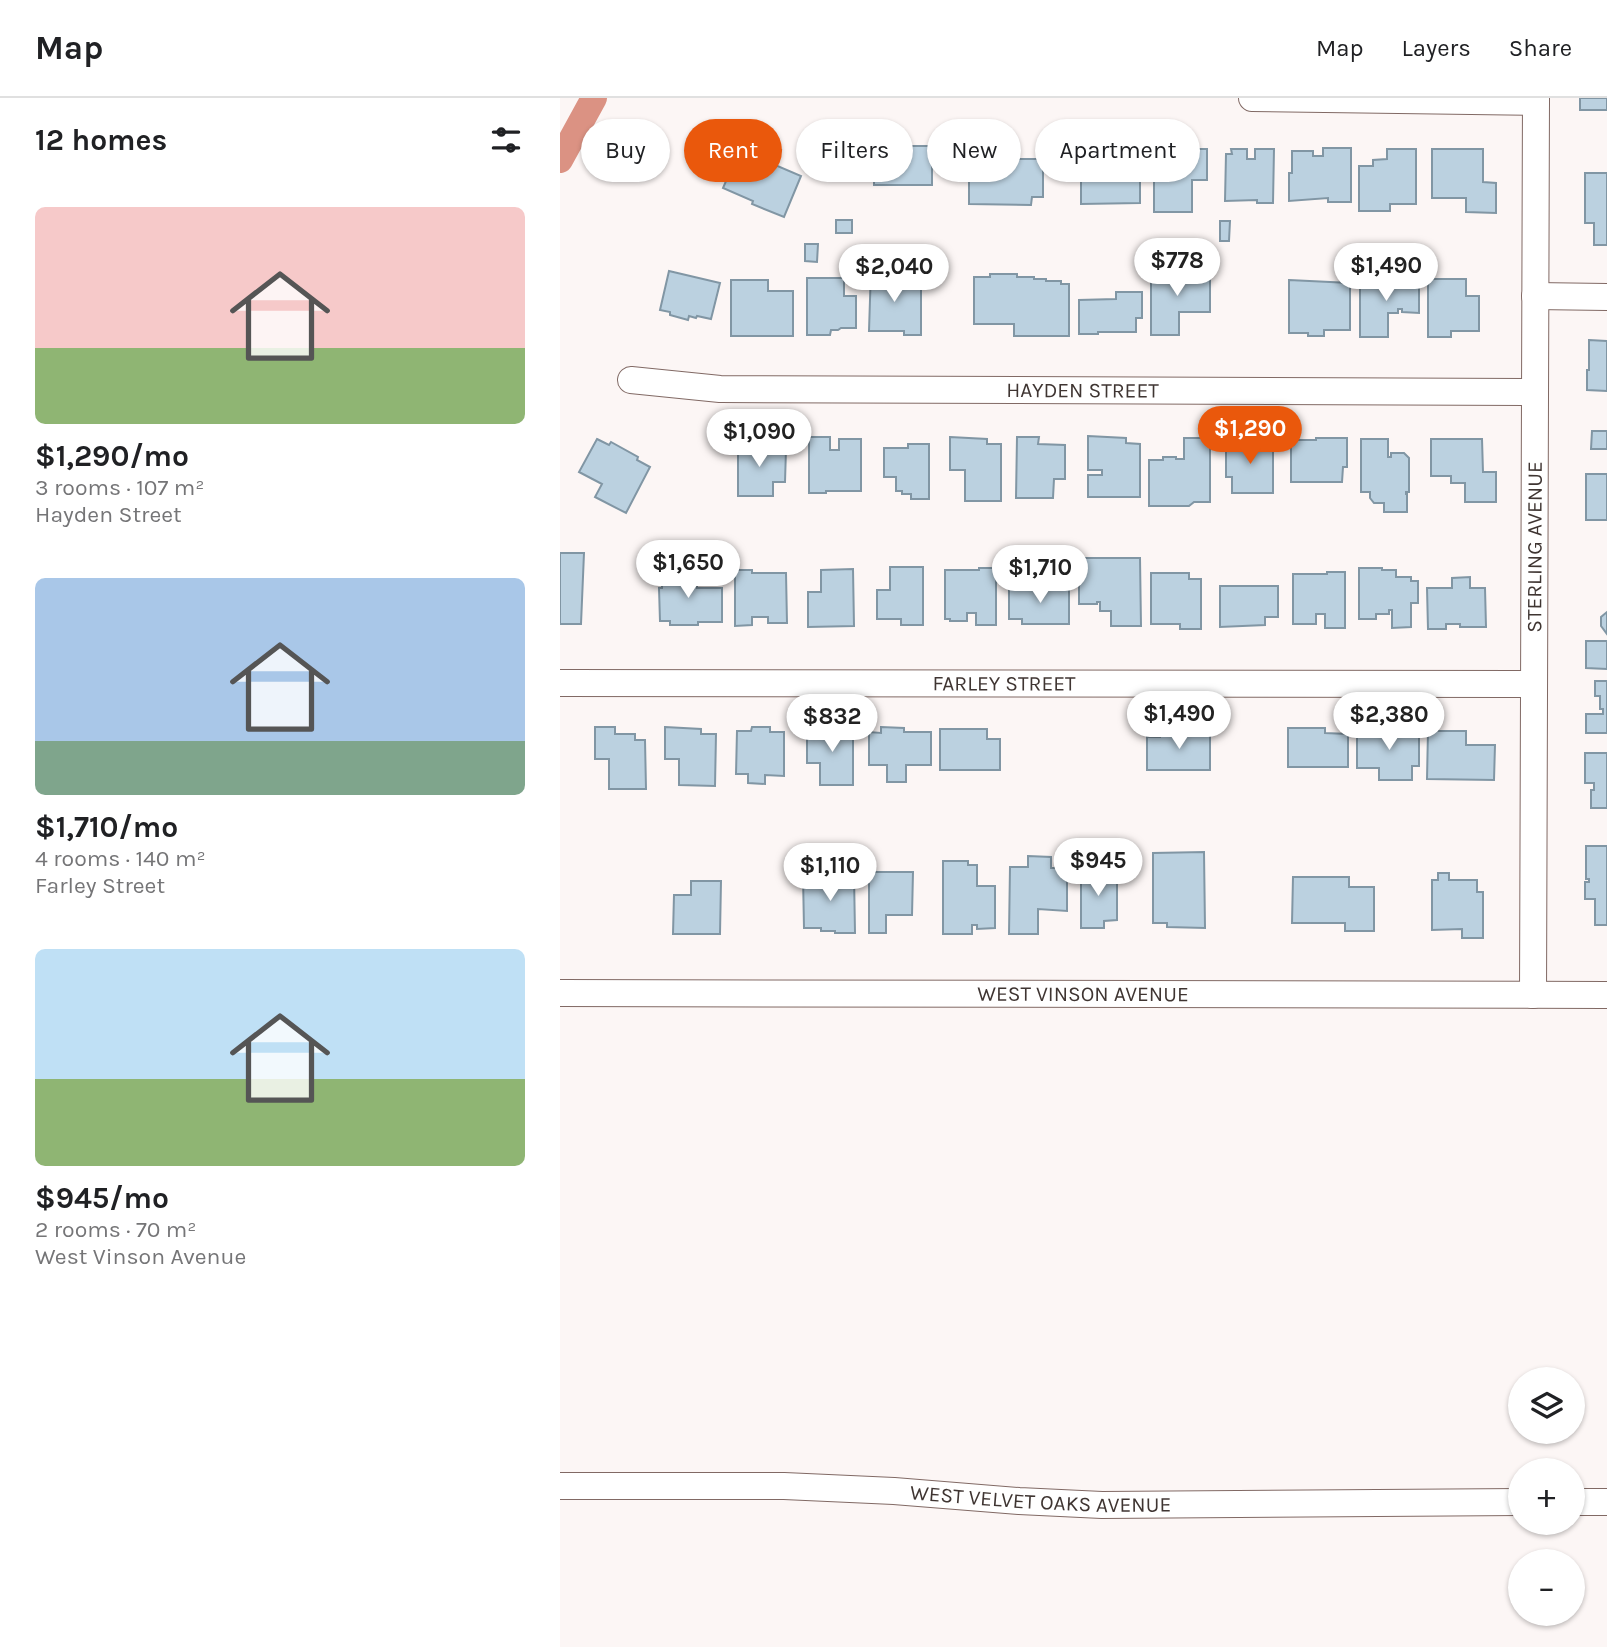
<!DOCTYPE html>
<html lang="en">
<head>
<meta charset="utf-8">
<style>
  body { margin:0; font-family:Karla,sans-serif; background:#f2f2f2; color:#202124; height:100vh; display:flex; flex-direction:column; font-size:26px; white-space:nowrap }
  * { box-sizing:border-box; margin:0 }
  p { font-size:23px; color:#757577 }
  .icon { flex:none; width:38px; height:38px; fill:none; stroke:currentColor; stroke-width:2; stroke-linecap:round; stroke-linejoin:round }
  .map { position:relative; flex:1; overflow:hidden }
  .side { display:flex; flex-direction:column; background:#fff; width:560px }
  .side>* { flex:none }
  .guide { position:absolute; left:21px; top:21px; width:665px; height:63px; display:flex; gap:14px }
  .tools { position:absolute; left:948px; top:1269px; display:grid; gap:14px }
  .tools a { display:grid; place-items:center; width:77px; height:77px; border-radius:50%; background:#fff; box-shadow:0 2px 5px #0004; font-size:35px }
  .price { position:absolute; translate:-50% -60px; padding:0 16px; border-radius:24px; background:#fff; color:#222; font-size:23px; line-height:46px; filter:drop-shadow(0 2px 4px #0008) }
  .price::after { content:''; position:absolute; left:50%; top:42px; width:21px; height:16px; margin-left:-10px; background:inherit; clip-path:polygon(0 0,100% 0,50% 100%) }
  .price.current { background:#ea580c; color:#fff }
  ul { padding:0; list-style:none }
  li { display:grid; align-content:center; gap:14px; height:371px; padding:0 35px }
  li span { display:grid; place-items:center; height:217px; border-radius:10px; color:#555 }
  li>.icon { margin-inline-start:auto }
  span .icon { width:126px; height:126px; fill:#fffc; stroke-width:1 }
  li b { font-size:30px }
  h2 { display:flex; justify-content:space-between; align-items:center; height:84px; padding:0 35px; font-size:30px }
  .pill { padding:0 24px; border-radius:32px; background:#fff; box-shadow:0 2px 5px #0004; font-size:24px; line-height:63px }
  .pill.current { background:#ea580c; color:#fff }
  header { display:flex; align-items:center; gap:42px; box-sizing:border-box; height:98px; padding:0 35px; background:#fff; border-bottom:2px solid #e0e0e0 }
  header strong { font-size:33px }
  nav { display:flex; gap:38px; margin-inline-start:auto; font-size:24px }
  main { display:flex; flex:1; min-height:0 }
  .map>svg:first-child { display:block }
</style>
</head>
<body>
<header>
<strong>Map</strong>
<nav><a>Map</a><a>Layers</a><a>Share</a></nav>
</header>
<main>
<section class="side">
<h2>12 homes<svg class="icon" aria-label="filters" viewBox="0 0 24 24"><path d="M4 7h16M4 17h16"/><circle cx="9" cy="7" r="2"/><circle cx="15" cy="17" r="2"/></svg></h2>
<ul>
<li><span style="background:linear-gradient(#f6c9c9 65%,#8fb573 0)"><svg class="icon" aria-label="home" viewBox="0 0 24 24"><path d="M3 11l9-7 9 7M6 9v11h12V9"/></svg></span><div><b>$1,290/mo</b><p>3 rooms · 107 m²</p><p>Hayden Street</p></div></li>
<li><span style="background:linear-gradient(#a9c7e8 75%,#7fa58c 0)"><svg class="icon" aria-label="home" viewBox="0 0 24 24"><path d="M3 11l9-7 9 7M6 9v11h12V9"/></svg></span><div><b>$1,710/mo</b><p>4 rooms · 140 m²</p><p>Farley Street</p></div></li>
<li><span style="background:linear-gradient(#bfe0f5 60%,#8fb573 0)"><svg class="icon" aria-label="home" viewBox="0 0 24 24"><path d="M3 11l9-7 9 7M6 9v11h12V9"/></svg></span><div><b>$945/mo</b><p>2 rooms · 70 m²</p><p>West Vinson Avenue</p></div></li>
</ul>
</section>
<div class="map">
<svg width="1047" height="1549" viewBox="0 0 1047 1549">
  <rect width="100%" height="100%" fill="#fcf6f5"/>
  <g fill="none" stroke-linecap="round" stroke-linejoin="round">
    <polyline stroke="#db9283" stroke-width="26" points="0,62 34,0"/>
  </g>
  <g fill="#bbd1e0" stroke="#8196a4" stroke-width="2">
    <rect x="1020" y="0" width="27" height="12"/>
    <polygon points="186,37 221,52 215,67 241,78 224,119 192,106 193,103 163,90"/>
    <polygon points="314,47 333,47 333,52 348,52 348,48 372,48 372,87 314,87"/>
    <polygon points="763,50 791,50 791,104 768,104 768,100 729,103 729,75 732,75 732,53 753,53 753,58 763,58"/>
    <polygon points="552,51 580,51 580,105 521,106 521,59 550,57 550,63 552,63"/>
    <polygon points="629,51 647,51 647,82 632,82 632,114 594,114 594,64 607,64 607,57 629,57"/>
    <polygon points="671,51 687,51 687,61 695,61 695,51 714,51 713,105 697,105 697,102 665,103 666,56 672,56"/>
    <polygon points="827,51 856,51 856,106 830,106 830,113 799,113 799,68 813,68 813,62 827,61"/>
    <polygon points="872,51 923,51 923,84 936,85 936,115 906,114 906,100 872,100"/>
    <polygon points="446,59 452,59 455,61 483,61 483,99 472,99 471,107 409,106 409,68 423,66 423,61 443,61"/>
    <polygon points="1025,75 1047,75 1047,147 1034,147 1034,125 1025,125"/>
    <rect x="276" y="122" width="16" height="13"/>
    <polygon points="660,123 670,123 669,143 660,143"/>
    <polygon points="245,146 258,146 257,164 245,163"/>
    <polygon points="607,150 624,150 624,164 608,164"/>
    <polygon points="608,167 624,167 624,175 650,177 650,214 619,214 619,237 591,237 591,172 608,172"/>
    <polygon points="311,171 337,171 337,184 361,184 361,237 344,237 344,233 309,233"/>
    <polygon points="109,173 160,185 151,221 137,218 136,220 129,218 128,222 110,217 110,214 100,212"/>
    <polygon points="430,176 457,176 457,179 474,179 474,181 486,181 486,183 501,183 501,186 509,186 509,238 454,238 454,226 414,226 414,179 430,179"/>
    <polygon points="804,179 847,179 847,181 859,181 859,215 842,214 842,211 838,211 838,215 828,215 828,239 800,239 800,188 804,188"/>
    <polygon points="247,180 284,180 284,198 296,198 296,230 281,230 278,232 271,232 270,237 247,237"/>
    <polygon points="868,181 906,181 906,198 919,198 919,233 891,233 891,239 868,239"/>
    <polygon points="171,182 208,182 208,193 233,193 233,238 171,238"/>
    <polygon points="729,182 790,185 790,232 764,232 764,238 748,238 748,235 729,235"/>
    <polygon points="556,194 582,194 582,220 576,220 576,234 538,234 538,236 519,236 519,202 556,201"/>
    <polygon points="1029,242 1047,243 1047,293 1027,292 1027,272 1029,272"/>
    <polygon points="1032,333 1047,333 1047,351 1031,351"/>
    <polygon points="528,338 566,340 566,345 580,346 580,399 528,399 528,377 542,377 542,372 528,372"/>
    <polygon points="249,339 270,339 270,352 279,352 279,341 301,341 301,393 266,393 266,395 249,395"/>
    <polygon points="390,339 427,341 427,346 441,346 441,403 405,403 405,372 390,372"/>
    <polygon points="457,339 479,339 478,346 505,347 505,381 494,381 493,400 456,400"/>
    <polygon points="624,340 650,340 650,404 634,404 629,408 589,408 589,362 603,362 603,359 616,359 616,361 624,361"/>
    <polygon points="691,340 702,340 702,345 713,345 713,395 672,395 672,379 666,379 666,341 684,341 684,345 691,345"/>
    <polygon points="756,340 787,340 787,369 783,369 782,384 731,384 731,342 756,342"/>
    <polygon points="37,341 49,347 51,344 78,359 77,362 90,369 66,415 35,399 42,386 19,374"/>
    <polygon points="801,341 828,341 828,359 831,359 831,355 844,355 849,360 849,394 846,394 846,396 847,396 847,414 824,414 824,405 814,405 810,400 810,394 801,394"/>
    <polygon points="871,341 922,341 923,374 936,374 936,404 905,404 905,385 891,385 891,378 871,378"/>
    <polygon points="178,343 200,343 200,351 226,351 225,384 213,384 213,398 178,398"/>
    <polygon points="348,346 369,346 369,401 351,401 351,396 342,396 342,393 336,393 336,379 324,379 324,350 348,350"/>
    <rect x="1026" y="376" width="21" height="46"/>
    <polygon points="0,455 24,455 21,526 0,526"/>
    <polygon points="519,460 580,460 581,528 551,528 551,513 540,513 540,504 537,504 537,506 519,506"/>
    <polygon points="330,469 363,469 363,527 341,527 341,521 317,521 317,492 330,492"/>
    <polygon points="419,470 436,470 436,527 416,527 416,515 407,515 407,523 390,523 390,521 385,521 385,472 419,472"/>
    <polygon points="799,470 822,470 822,472 836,472 836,479 851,479 851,483 858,483 858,505 851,505 851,529 832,530 832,512 829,512 829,516 816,516 816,521 799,521"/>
    <polygon points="293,471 294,528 248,529 248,494 261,494 261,472"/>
    <polygon points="102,472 137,472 137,490 162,490 162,524 138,524 138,527 110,527 110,523 100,523 99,490 102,490"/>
    <polygon points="175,472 192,472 192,475 226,475 227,525 208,525 208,519 192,519 192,527 175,528"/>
    <polygon points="767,474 785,474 785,530 765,530 765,516 756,516 756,526 733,526 733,476 767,476"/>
    <polygon points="591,475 629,475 629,481 641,481 641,531 620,531 620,526 591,526"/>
    <polygon points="910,479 910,490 925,490 926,529 900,529 900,526 886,526 886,531 868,531 867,490 892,490 892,480"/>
    <polygon points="449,488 509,488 509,526 462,526 462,521 449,521"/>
    <polygon points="660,488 718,488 718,519 705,519 705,527 660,529"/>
    <polygon points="1047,514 1047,536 1041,528 1041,519"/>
    <polygon points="1026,543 1047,543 1047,571 1026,570"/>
    <polygon points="1035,583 1047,583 1047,635 1026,635 1026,616 1043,616 1043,611 1040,611 1040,598 1035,598"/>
    <polygon points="35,629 55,629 55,636 75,636 75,642 85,642 86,691 49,691 49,661 35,661"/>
    <polygon points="105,629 141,631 141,636 156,636 155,688 119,687 119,661 105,661"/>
    <polygon points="192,629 210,629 210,634 224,634 224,678 205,677 205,686 188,685 188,676 176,676 177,633 191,633"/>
    <polygon points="247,629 293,629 293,687 260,687 260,665 247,665"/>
    <polygon points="321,629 344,630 344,634 371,634 371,667 346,667 346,684 327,684 327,667 309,667 309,634 321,635"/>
    <polygon points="728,630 765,630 765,635 788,636 788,669 728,669"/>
    <polygon points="380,631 427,631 427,641 440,641 440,672 380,672"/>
    <polygon points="613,631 637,631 637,633 650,633 650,672 587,672 587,639 600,639 600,633 613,633"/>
    <polygon points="809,631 822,631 822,632 859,632 859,668 852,668 852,682 819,682 819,670 797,670 797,632 809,632"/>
    <polygon points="868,633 906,633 906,647 935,647 934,682 867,681"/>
    <polygon points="1025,655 1047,655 1047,710 1031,710 1031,692 1034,692 1034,685 1025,685"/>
    <polygon points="1026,748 1047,748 1047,827 1035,827 1035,801 1025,801 1025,784 1029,784 1029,781 1026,781"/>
    <polygon points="644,754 645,830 607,829 607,825 593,825 593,755"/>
    <polygon points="468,758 491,759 491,770 507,770 507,813 478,811 478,836 449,836 450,769 468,769"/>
    <polygon points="383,763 408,763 408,767 417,767 417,788 435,788 435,830 417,831 417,827 412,827 412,836 383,836"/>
    <polygon points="557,772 557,822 544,823 544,830 521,830 521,773"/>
    <polygon points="309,774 353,774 352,817 326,817 326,835 309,835"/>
    <polygon points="878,775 889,775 889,782 917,782 917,794 923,794 923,840 902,840 902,831 872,832 872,782 878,782"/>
    <polygon points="294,777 295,835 275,835 275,833 261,833 261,830 244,830 243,778"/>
    <polygon points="733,779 789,779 789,789 814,789 814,833 785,833 785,825 732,825"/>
    <polygon points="131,783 161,783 160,836 113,836 114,797 131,797"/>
  </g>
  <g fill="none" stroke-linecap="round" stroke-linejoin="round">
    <defs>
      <g id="street">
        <polyline points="692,0 976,4"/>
        <polyline points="975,198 1047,199"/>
        <path id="s1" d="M71,282l89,9 815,3"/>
        <path id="s2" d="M0,585l974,1"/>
        <path id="s3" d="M0,895l1047,2"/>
        <path id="s4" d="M973,897l3,-897"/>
        <path id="s5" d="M0,1388h224l110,5 125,10 83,4 419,-3"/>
        <polyline points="1013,1404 1047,1404"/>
      </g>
    </defs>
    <use href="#street" stroke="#816964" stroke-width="28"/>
    <use href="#street" stroke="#fff" stroke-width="26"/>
  </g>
  <g text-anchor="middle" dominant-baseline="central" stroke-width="5" stroke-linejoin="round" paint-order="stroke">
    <g font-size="21" fill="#3f3532" stroke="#fcf6f5">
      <text stroke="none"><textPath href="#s1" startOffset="452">HAYDEN STREET</textPath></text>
      <text stroke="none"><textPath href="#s4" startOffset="448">STERLING AVENUE</textPath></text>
      <text stroke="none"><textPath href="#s2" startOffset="444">FARLEY STREET</textPath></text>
      <text stroke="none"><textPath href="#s3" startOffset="523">WEST VINSON AVENUE</textPath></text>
      <text stroke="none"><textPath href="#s5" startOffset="481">WEST VELVET OAKS AVENUE</textPath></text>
    </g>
  </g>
</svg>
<div class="tools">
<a><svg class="icon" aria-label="layers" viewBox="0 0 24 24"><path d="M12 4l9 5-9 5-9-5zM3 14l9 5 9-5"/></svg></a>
<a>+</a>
<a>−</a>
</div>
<b class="price" style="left:617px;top:200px">$778</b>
<b class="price" style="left:826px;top:205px">$1,490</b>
<b class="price" style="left:334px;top:206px">$2,040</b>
<b class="price current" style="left:690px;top:368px">$1,290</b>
<b class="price" style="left:199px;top:371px">$1,090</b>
<b class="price" style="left:128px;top:502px">$1,650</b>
<b class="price" style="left:480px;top:507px">$1,710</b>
<b class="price" style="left:619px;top:653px">$1,490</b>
<b class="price" style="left:829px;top:654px">$2,380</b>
<b class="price" style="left:272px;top:656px">$832</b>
<b class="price" style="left:538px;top:800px">$945</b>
<b class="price" style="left:270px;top:805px">$1,110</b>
<div class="guide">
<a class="pill">Buy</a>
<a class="pill current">Rent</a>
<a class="pill">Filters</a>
<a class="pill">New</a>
<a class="pill">Apartment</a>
</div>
</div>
</main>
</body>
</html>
